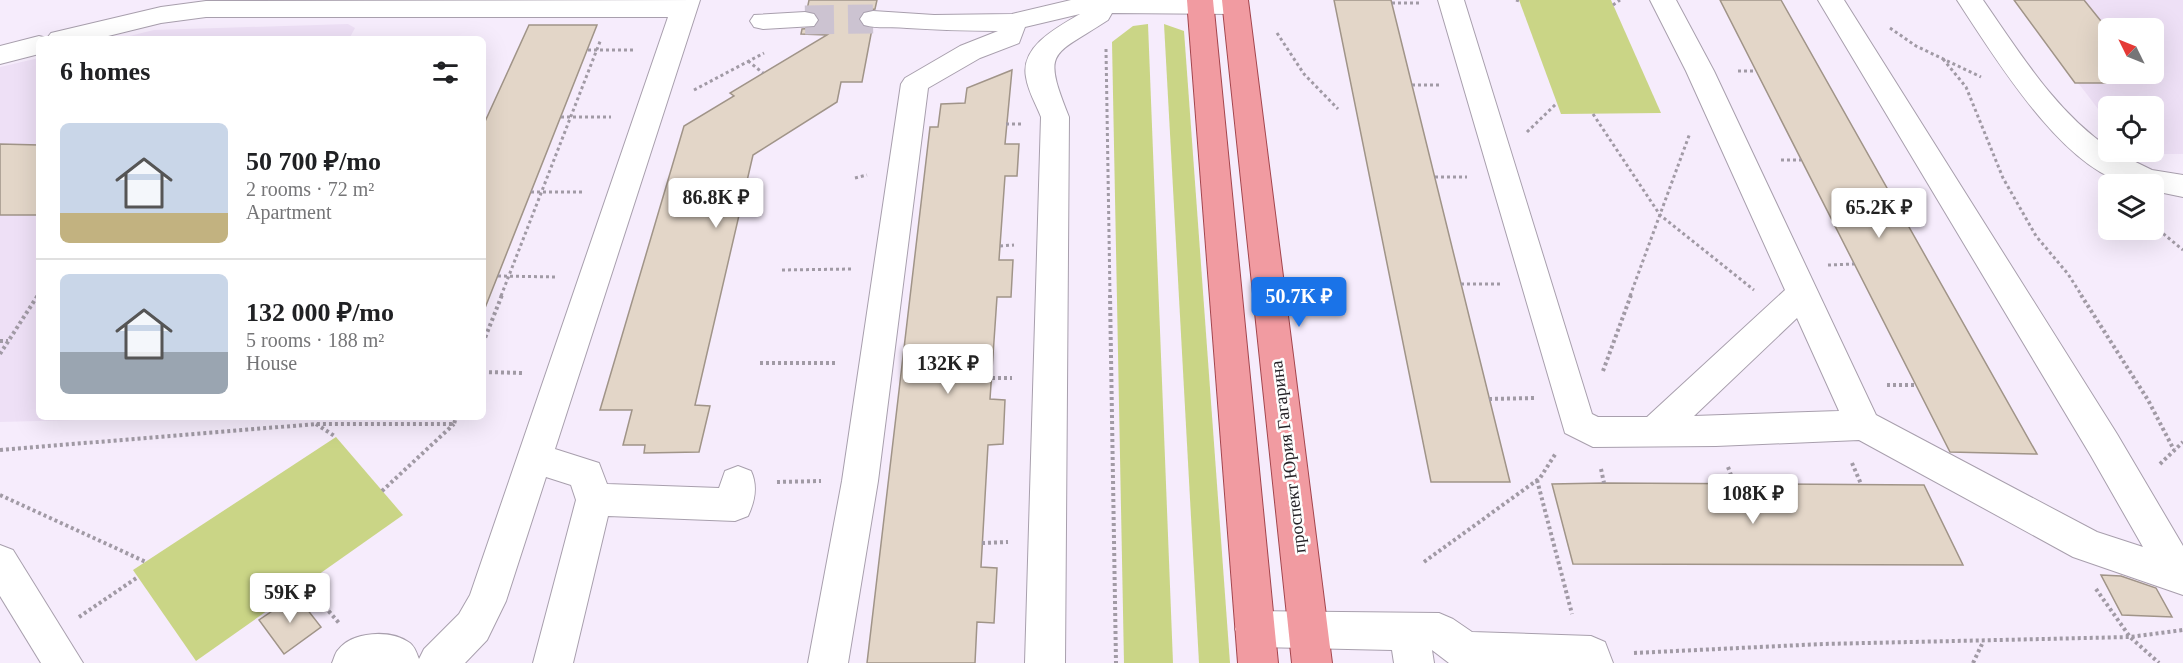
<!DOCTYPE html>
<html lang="en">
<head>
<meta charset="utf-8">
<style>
  body { margin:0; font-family:Georgia,serif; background:#f2f2f2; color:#202124; height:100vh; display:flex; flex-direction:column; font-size:22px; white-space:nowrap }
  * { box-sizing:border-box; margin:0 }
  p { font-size:20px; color:#757577 }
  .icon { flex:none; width:33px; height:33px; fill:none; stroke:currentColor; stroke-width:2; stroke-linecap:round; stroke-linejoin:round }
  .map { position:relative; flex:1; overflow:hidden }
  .details { position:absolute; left:36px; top:36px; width:450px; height:384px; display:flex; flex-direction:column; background:#fff; border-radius:9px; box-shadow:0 6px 24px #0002 }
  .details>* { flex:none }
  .needle { width:39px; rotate:313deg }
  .fabs { position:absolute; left:2098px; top:18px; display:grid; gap:12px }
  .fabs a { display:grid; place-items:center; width:66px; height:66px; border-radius:9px; background:#fff; box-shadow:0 6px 24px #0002; font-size:30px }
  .price { position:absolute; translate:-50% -51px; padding:0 14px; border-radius:6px; background:#fff; color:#222; font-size:20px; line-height:39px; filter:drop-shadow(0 2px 3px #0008) }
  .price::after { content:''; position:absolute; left:50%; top:36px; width:18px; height:14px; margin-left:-9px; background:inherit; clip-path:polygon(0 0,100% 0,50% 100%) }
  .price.selected { background:#1a73e8; color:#fff }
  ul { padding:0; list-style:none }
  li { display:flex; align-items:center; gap:18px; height:150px; padding:0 24px }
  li+li { border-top:2px solid #e0e0e0 }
  li span { display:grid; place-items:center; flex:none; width:168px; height:120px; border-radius:9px; color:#555 }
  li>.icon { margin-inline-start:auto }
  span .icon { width:72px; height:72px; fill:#fffc; stroke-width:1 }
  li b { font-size:26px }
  h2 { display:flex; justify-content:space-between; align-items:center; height:72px; padding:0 24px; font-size:26px }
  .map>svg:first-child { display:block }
</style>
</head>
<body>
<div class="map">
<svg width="2183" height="663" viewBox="0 0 2183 663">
  <rect width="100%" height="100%" fill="#f6ecfc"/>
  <g fill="#eee0f6" fill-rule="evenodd">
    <path d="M2014,0h169v154h-49l-2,-2h22v-46h-45v17zM2109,28h45v46h-45z"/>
    <polygon points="348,24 355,28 349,39 117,39 154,30"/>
    <polygon points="39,58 39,417 191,417 0,422 0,67"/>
  </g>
  <g fill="#cad586">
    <polygon points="1519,0 1611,0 1661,113 1561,114"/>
    <polygon points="1148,24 1173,663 1124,663 1112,42 1133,26"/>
    <polygon points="1164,24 1184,31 1230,663 1199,663"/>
    <polygon points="336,437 403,515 196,661 133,570"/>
  </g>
  <g fill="#e3d6c8" stroke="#a09488" stroke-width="1.5">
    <polygon points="809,0 877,0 875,9 864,11 858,18 862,26 872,29 862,82 841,82 837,102 753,155 695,405 710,406 699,452 644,453 645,445 623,445 632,410 600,410 684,126 734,96 730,93 827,35 801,34 802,29 814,28 820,21 816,13 807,10"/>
    <polygon points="1334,0 1391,0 1510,482 1431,482"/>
    <polygon points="1720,0 1781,0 2037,454 1950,452"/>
    <polygon points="2014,0 2084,0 2109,31 2109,83 2075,83"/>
    <polygon points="529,25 597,25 485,308 483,126"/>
    <polygon points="1012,70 1005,144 1019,144 1017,176 1005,176 999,260 1013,260 1011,297 997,297 990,399 1005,400 1003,444 988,445 981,567 997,568 994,623 977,622 975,663 867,663 930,127 938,127 941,104 965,103 967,88"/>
    <polygon points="0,144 39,145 39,215 0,215"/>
    <polygon points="1604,483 1924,485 1963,565 1573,564 1552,484"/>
    <polygon points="2101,575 2121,576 2156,588 2172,617 2122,615"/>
    <polygon points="296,595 321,627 284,654 259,620"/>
  </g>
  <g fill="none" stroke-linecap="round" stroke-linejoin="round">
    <polyline stroke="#ccc3d1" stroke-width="29" stroke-dasharray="29 14" stroke-linecap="butt" points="805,20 873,19"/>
    <defs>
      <g id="minor">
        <path d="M700,0l-145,449 44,14 8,21 112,4 6,-17 13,-5 13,5c7,15 4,30 -3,45l-13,5 -127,-5 -35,147h-40l43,-163 -5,-15 -25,-8 -40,124 -19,39 -22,23h-133c2,-4 3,-10 6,-13 14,-19 53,-21 72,-7 5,4 7,11 9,16l5,-10 35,-35 11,-19 198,-578h-462l-45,6 -65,16h-57v15l-39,10v-18l39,-10 8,2 4,-5 110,-26 45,-6z"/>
        <path d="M1071,0h172l5,6 -4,6 -9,2 -123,-1 -4,7c-57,37 -66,29 -39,97l-4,546h-40l16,-546c-5,-13 -13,-26 -15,-40 -6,-31 32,-50 54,-63l-55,13 -6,16 -39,15 -52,30 -50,393 -30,182h-40l34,-182 59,-397 4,-6 55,-32 38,-15c-31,0 -61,-1 -91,-3 -15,-2 -29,1 -43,-3l-4,-6 4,-6 9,-2 61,4 78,-1z"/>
        <path d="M1438,0h26l128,414 6,3h49l138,-127 -99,-219 -36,-71h26l38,71 162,344 221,117 46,15 -52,-91 -273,-456h26l273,434 66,112v49l-110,-38 -214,-117 -143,6 -123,1 -28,-14zM1797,318l42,93 -145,5z"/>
        <path d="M1957,0h26c37,53 72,111 126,148v4h6l37,18 31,5v22l-29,-6v-7c-7,0 -16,2 -23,0 -67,-11 -139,-131 -174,-184z"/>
        <polygon points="805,12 814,14 818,20 814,26 763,29 754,27 750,21 754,15"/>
        <polygon points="0,545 13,550 83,663 41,663 0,596"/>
        <polygon points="1255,611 1439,613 1453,619 1472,632 1591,636 1605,642 1613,663 1449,663 1432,650 1434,663 1394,663 1392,650 1255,647 1241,642 1235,629 1241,616"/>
      </g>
      <g id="major">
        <polygon points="1187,0 1213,0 1278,663 1238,663"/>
        <polygon points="1222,0 1248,0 1332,663 1292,663"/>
      </g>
    </defs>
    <use href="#minor" stroke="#a89fad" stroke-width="2"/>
    <use href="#major" stroke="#a3454d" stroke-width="2"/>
    <g stroke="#a19aa5" stroke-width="3" stroke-dasharray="3 3" stroke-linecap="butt">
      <polyline points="1516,0 1520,1"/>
      <polyline points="1392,3 1419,3"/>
      <polyline points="1613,5 1620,0"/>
      <polyline points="1890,28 1916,46 1981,77"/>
      <polyline points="1277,33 1304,74 1338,109"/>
      <polyline points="1106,49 1110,296"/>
      <polyline points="588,50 635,50"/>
      <polyline points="1943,59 1966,87 2003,178 2036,236 2068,274 2082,296"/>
      <polyline points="748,61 763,73"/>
      <polyline points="1738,71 1755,71"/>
      <polyline points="1412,85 1441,85"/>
      <polyline points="694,90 764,53"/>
      <polyline points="1593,114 1660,215 1754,290"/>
      <polyline points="561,117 611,117"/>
      <polyline points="1006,124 1021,124"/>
      <polyline points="1527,132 1557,103"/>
      <polyline points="1781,160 1801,160"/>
      <polyline points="1435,177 1467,177"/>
      <polyline points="855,178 867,175"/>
      <polyline points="531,192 584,192"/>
      <polyline points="2154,226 2183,250"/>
      <polyline points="1000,246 1014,245"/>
      <polyline points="1828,265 1854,264"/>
      <polyline points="782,270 853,269"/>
      <polyline points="498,276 557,277"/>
      <polyline points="1461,284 1500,284"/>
      <polyline points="37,296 39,293"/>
      <polyline points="501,296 601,39"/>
      <polyline points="1630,296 1690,133"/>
    </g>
    <g stroke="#a19aa5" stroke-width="4" stroke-dasharray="3 3" stroke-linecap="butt">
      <polyline points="1110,295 1116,663"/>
      <polyline points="2081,295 2148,400 2174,450"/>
      <polyline points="0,341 8,341"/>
      <polyline points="483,343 502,295"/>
      <polyline points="0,354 38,295"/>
      <polyline points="760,363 838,363"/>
      <polyline points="1603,371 1631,295"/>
      <polyline points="483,372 524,373"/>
      <polyline points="992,378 1012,378"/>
      <polyline points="1887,385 1916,385"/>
      <polyline points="1489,399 1534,398"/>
      <polyline points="316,424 336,437"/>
      <polyline points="0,450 316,424 454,424 456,417"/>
      <polyline points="1852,463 1861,484"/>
      <polyline points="2160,464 2183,442"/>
      <polyline points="1728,467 1734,483"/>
      <polyline points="1601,469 1604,483"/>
      <polyline points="1537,480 1572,614"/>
      <polyline points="777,482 821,481"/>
      <polyline points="382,491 454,424"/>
      <polyline points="0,495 146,562"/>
      <polyline points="982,543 1008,542"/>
      <polyline points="1424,562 1540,478 1556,453"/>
      <polyline points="305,584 339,623"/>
      <polyline points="2096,589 2130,637 2159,663"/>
      <polyline points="79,617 138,577"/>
      <polyline points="1634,653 1823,644 2130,637 2183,630"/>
      <polyline points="1973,663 1983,642"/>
    </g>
    <use href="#minor" fill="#fff" fill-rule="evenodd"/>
    <use href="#major" fill="#f19ba1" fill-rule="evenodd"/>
  </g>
  <g text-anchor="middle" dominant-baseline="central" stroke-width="5" stroke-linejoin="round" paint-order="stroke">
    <g font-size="18" fill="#242126" stroke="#fefefe">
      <text transform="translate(1288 457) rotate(-97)">проспект Юрия Гагарина</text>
    </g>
  </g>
</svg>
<div class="fabs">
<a><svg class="needle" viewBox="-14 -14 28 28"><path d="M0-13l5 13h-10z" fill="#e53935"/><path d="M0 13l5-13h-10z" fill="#757577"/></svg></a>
<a><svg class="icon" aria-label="locate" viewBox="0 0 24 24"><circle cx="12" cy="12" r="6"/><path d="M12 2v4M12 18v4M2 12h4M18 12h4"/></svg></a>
<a><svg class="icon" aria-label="layers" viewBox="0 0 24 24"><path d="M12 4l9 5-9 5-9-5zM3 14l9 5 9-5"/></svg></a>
</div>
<b class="price" style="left:716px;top:229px">86.8K ₽</b>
<b class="price" style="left:1879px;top:239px">65.2K ₽</b>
<b class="price selected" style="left:1299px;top:328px">50.7K ₽</b>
<b class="price" style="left:948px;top:395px">132K ₽</b>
<b class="price" style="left:1753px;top:525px">108K ₽</b>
<b class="price" style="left:290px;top:624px">59K ₽</b>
<section class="details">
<h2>6 homes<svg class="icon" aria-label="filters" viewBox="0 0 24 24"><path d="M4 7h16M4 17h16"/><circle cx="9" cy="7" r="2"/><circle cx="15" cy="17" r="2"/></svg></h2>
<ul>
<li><span style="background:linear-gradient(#c9d6e8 75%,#c2b280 0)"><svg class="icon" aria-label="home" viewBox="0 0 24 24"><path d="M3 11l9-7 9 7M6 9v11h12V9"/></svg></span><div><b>50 700 ₽/mo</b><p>2 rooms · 72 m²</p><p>Apartment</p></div></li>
<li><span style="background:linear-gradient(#c9d6e8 65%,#9aa5b1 0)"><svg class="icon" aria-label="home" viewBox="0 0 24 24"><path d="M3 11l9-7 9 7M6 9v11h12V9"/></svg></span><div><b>132 000 ₽/mo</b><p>5 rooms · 188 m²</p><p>House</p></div></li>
</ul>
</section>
</div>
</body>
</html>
